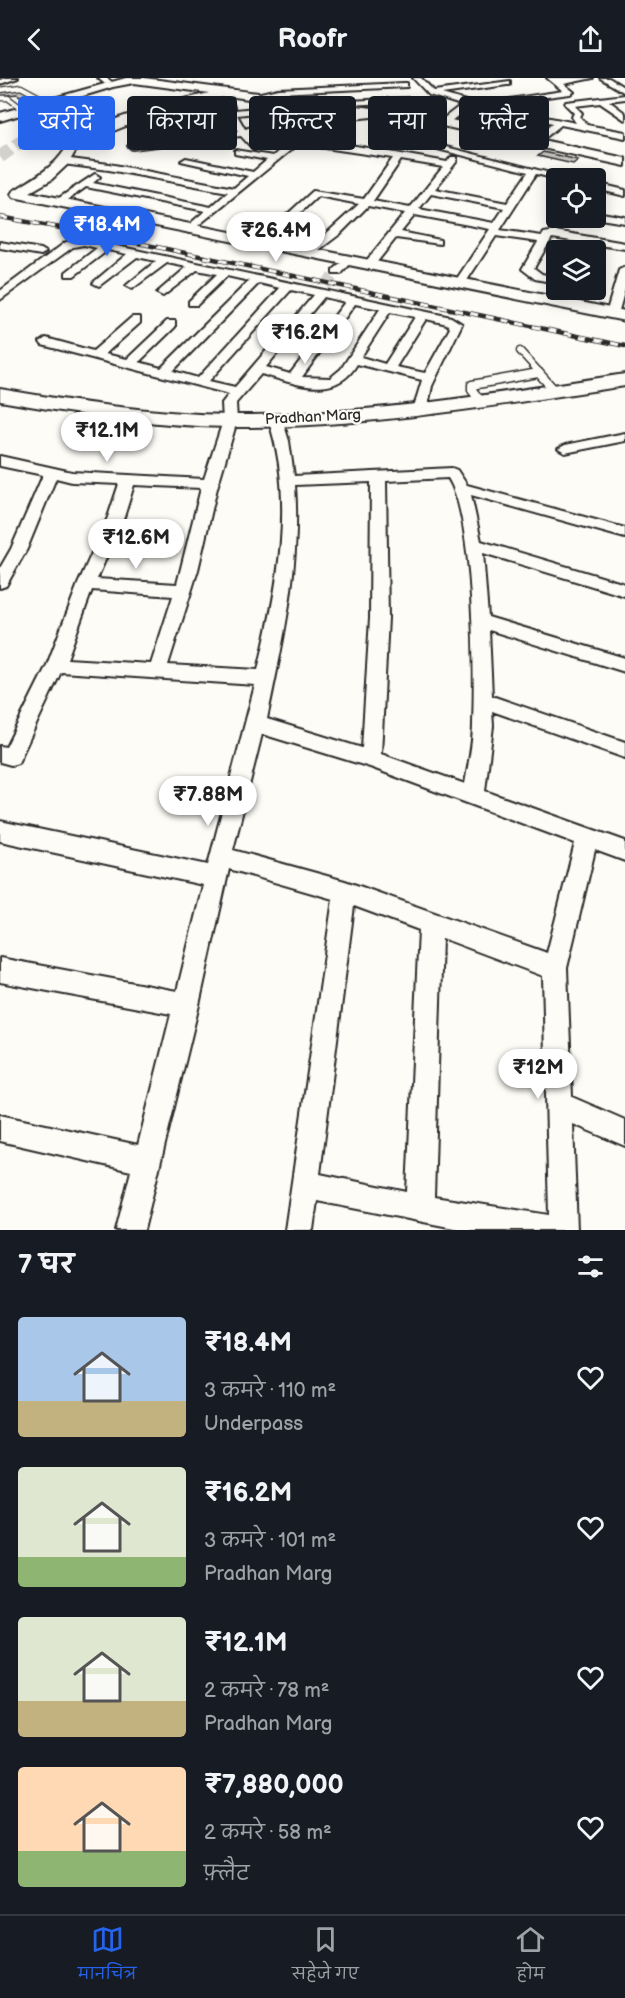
<!DOCTYPE html>
<html lang="hi">
<head>
<meta charset="utf-8">
<style>
  body { margin:0; font-family:"Balsamiq Sans","Playpen Sans Deva",sans-serif; background:#20242c; color:#f1f3f6; height:100vh; display:flex; flex-direction:column; font-size:22px; white-space:nowrap }
  * { box-sizing:border-box; margin:0 }
  p { font-size:20px; color:#9ea1a6 }
  .icon { flex:none; width:33px; height:33px; fill:none; stroke:currentColor; stroke-width:2; stroke-linecap:round; stroke-linejoin:round }
  .map { position:relative; height:1152px; overflow:hidden }
  .details { display:flex; flex-direction:column; background:#171b24; flex:1 }
  .details>* { flex:none }
  .hud { position:absolute; left:18px; top:18px; width:590px; height:54px; display:flex; gap:12px }
  .controls { position:absolute; left:546px; top:90px; display:grid; gap:12px }
  .controls a { display:grid; place-items:center; width:60px; height:60px; border-radius:6px; background:#171b24; box-shadow:0 3px 15px #0003; font-size:30px }
  .price { position:absolute; translate:-50% -51px; padding:0 14px; border-radius:21px; background:#fff; color:#222; font-size:20px; line-height:39px; filter:drop-shadow(0 2px 3px #0008) }
  .price::after { content:''; position:absolute; left:50%; top:36px; width:18px; height:14px; margin-left:-9px; background:inherit; clip-path:polygon(0 0,100% 0,50% 100%) }
  .price.current { background:#2563eb; color:#fff }
  ul { padding:0; list-style:none }
  li { display:flex; align-items:center; gap:18px; height:150px; padding:0 18px }
  li span { display:grid; place-items:center; flex:none; width:168px; height:120px; border-radius:6px; color:#555 }
  li>.icon { margin-inline-start:auto }
  span .icon { width:72px; height:72px; fill:#fffc; stroke-width:1 }
  li b { font-size:26px }
  h2 { display:flex; justify-content:space-between; align-items:center; height:72px; padding:0 18px; font-size:26px }
  .chip { padding:0 21px; border-radius:6px; background:#171b24; box-shadow:0 3px 15px #0003; font-size:21px; line-height:54px }
  .chip.current { background:#2563eb; color:#fff }
  header { display:flex; justify-content:space-between; align-items:center; height:78px; padding:0 18px; background:#171b24; font-size:27px; font-weight:700 }
  .menu { display:flex; justify-content:space-around; align-items:center; height:84px; border-top:2px solid #363941; background:#171b24; font-size:16px; color:#9ea1a6 }
  .menu a { display:grid; justify-items:center; gap:3px }
  .menu .current { color:#2563eb }
  .map>svg:first-child { display:block }
</style>
</head>
<body>
<header><svg class="icon" aria-label="back" viewBox="0 0 24 24"><path d="M15 5l-7 7 7 7"/></svg>Roofr<svg class="icon" aria-label="share" viewBox="0 0 24 24"><path d="M12 15V3M7 8l5-5 5 5M5 13v7h14v-7"/></svg></header>
<div class="map">
<svg width="625" height="1152" viewBox="0 0 625 1152">
  <rect width="100%" height="100%" fill="#fdfcf7"/>
  <filter id="ink" filterUnits="userSpaceOnUse"><feTurbulence type="fractalNoise" baseFrequency=".0167" numOctaves="2"/><feDisplacementMap in="SourceGraphic" scale="12" xChannelSelector="R" yChannelSelector="G"/><feConvolveMatrix kernelMatrix="1 2 1 2 8 2 1 2 1" color-interpolation-filters="sRGB"/></filter>
  <g filter="url(#ink)">
    <g fill="#c9c8c4" stroke="#2b2b2b" stroke-width="1.5">
      <polygon points="19,10 36,20 27,22 17,16 0,18 0,13"/>
      <polygon points="543,74 578,82 573,86 538,78"/>
    </g>
    <g fill="none" stroke-linecap="round" stroke-linejoin="round">
      <polyline stroke="#d3d2ce" stroke-width="11" stroke-dasharray="11 6" stroke-linecap="butt" points="325,207 337,194"/>
      <polyline stroke="#d3d2ce" stroke-width="13" stroke-dasharray="13 6" stroke-linecap="butt" points="0,79 43,47"/>
      <defs>
        <g id="lane-far2">
          <polyline points="0,12 21,9 45,22"/>
          <polyline points="0,20 8,20 20,29"/>
        </g>
        <polyline id="lane-far1" points="520,273 540,295"/>
        <g id="lane">
          <polyline points="538,294 556,314"/>
          <polyline points="482,325 472,312 472,307 538,295"/>
        </g>
        <g id="street">
          <polygon points="5,0 18,0 0,6 0,2"/>
          <polygon points="98,0 107,0 112,4 105,6"/>
          <polygon points="413,0 421,0 434,13 510,3 510,7 507,7 442,16 469,24 576,45 572,39 574,35 565,26 566,24 625,17 625,21 609,23 625,35 625,42 600,25 575,28 582,35 580,39 587,47 625,54 625,60 561,47 535,68 531,65 532,63 553,45 469,29 446,47 440,47 440,43 461,27 429,17"/>
          <polygon points="547,0 593,0 564,6 574,14 570,16 494,26 490,24 563,13"/>
          <polygon points="600,0 609,0 625,10 625,15"/>
          <polygon points="404,5 407,5 407,9 278,15 252,20 248,18 278,11"/>
          <path d="M225,13l4,2 6,17 84,-8 4,2 -4,2 -82,9 8,14 20,-6 119,-12 1,2 -4,3 -115,12 -17,6 9,10c21,-1 38,-6 58,-5l131,23 4,-5h6v4l-22,28 72,14 21,-31 -126,-32 1,-5 27,-17h6v4l-26,16 160,40 -14,1 -20,-5 -36,56 42,6 2,-3 11,-2 70,12v6l-73,-11 -18,30 8,6 14,3v6l-21,-4 -13,-10 16,-27 -42,-6 -32,49 -4,1 -6,-3 36,-54 -75,-14 -14,17 39,8v4l-44,-6 -23,29 -4,1 -6,-3 42,-52 -37,-7 -28,28 -29,22 -4,-1v-4l52,-47 -41,-8 -52,49h-8v-4l55,-50 51,8 29,-41 -95,-14 -109,89 -5,-3 1,-2 20,-17 -119,-24 -24,17 -9,-2 42,-28 5,3 -7,6 118,24 17,-15 -119,-22 -46,-6 -5,-3 5,-3 46,6 125,24 14,-12 -67,-15 5,-3 67,14 14,-12 -32,-6v-4l38,6 9,-8 -29,1 -12,-13 -109,13 -4,-3 4,-3 106,-12 -9,-16 -112,12 -4,-3 4,-3 110,-10 -6,-18zM401,82l42,7 -33,41 -37,-7zM431,116l73,14 -10,15 -75,-14z"/>
          <polygon points="408,20 409,22 405,24 349,27 337,30 333,28 349,23"/>
          <polygon points="596,105 625,112 625,118 596,111"/>
          <polygon points="596,134 625,139 625,145 594,140"/>
          <path d="M84,161l367,78 11,7 -30,62 -5,24 -7,4 -7,-4 9,-30 -65,-16c-22,38 -63,19 -96,10l-25,29 1,18 -20,67 -19,82 -30,95 90,5c19,-79 38,-171 10,-251l2,-3h10l2,3 7,22 5,35 158,-8 5,2 10,15 158,43v10l-154,-43 10,46 144,43v12l-142,-43 5,64 137,41v14l-136,-42 3,66 133,46v16l-133,-47 1,15 -8,65 140,50v20l-30,-11 -28,118 5,129 53,23v26l-52,-22 4,106h-113l-147,-29 -4,29h-28l48,-331 -104,-30 -30,136 -55,225h-28l15,-59 -131,-30v-26l138,30 33,-131 -171,-32v-24l177,33 26,-106 -203,-44v-20l208,44 47,-180 -194,-13 -43,91 -7,2 -11,-3v-16l6,1 41,-82 31,-81 30,-67 11,-33 -47,-2 -16,-4 -29,71 -21,37 -6,2v-20l11,-19 32,-74 -43,-9v-10l72,16 132,7 19,-58 -1,-18 7,-9 -187,-49 -2,-3 6,-4 47,13 39,-34h8v6l-35,31 22,5 40,-38h8v6l-36,35 22,6 88,-87 -22,-5 -30,29h-8v-4l28,-27 -20,-4 -34,26 -6,-3 2,-2 28,-24 -20,-4 -35,26 -6,-3 2,-2 28,-23 -19,-4 -38,29 -6,-3 2,-2 32,-27 -19,-4 -34,26h-8v-4l31,-24 -13,-3 -11,2 -73,53v-9l66,-49zM259,205l21,5 -82,90 -25,-7zM291,212l23,5 -79,92 -26,-6zM324,219l21,5 -55,72 -24,-7zM355,226l25,5 -39,60 -11,9 -28,-1zM390,234l25,5 -30,47 -24,-7zM426,241l21,5 3,4 -25,45 -29,-6zM448,400c26,40 27,194 25,246 0,20 -5,41 -8,60l-84,-30 7,-136 -2,-137zM371,404l-1,136 -8,130 -95,-29c16,-78 34,-154 28,-234zM134,407l67,3 -24,96 -80,-5 27,-62zM92,512l81,6 -22,68 -84,-5zM262,656l108,33 205,76 -28,110 -202,-72 -112,-31zM354,828l65,24 -12,262 -87,-18zM442,860l101,38 6,239 -115,-18z"/>
          <polygon points="0,164 41,171 46,174 41,177 0,170"/>
          <polygon points="348,180 353,183 341,196 333,196 333,192"/>
          <polygon points="625,189 625,211 618,236 616,239 608,239 606,236 619,192"/>
          <polygon points="625,355 625,363 565,375 558,371 565,367"/>
        </g>
        <g id="secondary">
          <path d="M126,0h18l289,38 192,42v8l-192,-42 -206,-28 -89,25 -49,20 -14,11 -7,12 -17,16 -21,12 595,119v10l-612,-124 -2,-3 2,-3c15,-9 29,-17 42,-29 10,-10 12,-19 26,-26 38,-23 85,-32 128,-43l-75,-10 -21,4 -113,34v-8z"/>
          <path d="M79,23l4,1v4c-11,6 -34,23 -44,22l-2,-3 19,-15z"/>
          <path d="M625,296v12c-131,20 -261,42 -394,41 -77,-1 -156,-13 -231,-26v-12c76,13 154,25 231,26 133,1 263,-21 394,-41z"/>
        </g>
      </defs>
      <use href="#lane-far2" stroke="#2b2b2b" stroke-width="7"/>
      <use href="#lane-far1" stroke="#2b2b2b" stroke-width="9"/>
      <use href="#lane" stroke="#2b2b2b" stroke-width="11"/>
      <use href="#street" stroke="#2b2b2b" stroke-width="4"/>
      <use href="#secondary" stroke="#2b2b2b" stroke-width="4"/>
      <use href="#lane-far2" stroke="#fdfcf7" stroke-width="4.5"/>
      <use href="#lane-far1" stroke="#fdfcf7" stroke-width="6"/>
      <use href="#lane" stroke="#fdfcf7" stroke-width="8"/>
      <use href="#street" fill="#fdfcf7" fill-rule="evenodd"/>
      <use href="#secondary" fill="#fdfcf7" fill-rule="evenodd"/>
      <defs>
        <polyline id="rail" points="0,139 105,158 625,268"/>
      </defs>
      <use href="#rail" stroke="#2b2b2b" stroke-width="4.5"/>
      <use href="#rail" stroke="#fdfcf7" stroke-width="3" stroke-dasharray="8" stroke-linecap="butt"/>
    </g>
  </g>
  <g text-anchor="middle" dominant-baseline="central" stroke-width="4.5" stroke-linejoin="round" paint-order="stroke">
    <g font-size="15" fill="#2b2b2b" stroke="#fdfcf7">
      <text transform="translate(313 339) rotate(-3)">Pradhan Marg</text>
    </g>
  </g>
</svg>
<div class="controls">
<a><svg class="icon" aria-label="locate" viewBox="0 0 24 24"><circle cx="12" cy="12" r="6"/><path d="M12 2v4M12 18v4M2 12h4M18 12h4"/></svg></a>
<a><svg class="icon" aria-label="layers" viewBox="0 0 24 24"><path d="M12 4l9 5-9 5-9-5zM3 14l9 5 9-5"/></svg></a>
</div>
<b class="price current" style="left:107px;top:179px">₹18.4M</b>
<b class="price" style="left:276px;top:185px">₹26.4M</b>
<b class="price" style="left:305px;top:287px">₹16.2M</b>
<b class="price" style="left:107px;top:385px">₹12.1M</b>
<b class="price" style="left:136px;top:492px">₹12.6M</b>
<b class="price" style="left:208px;top:749px">₹7.88M</b>
<b class="price" style="left:538px;top:1022px">₹12M</b>
<div class="hud">
<a class="chip current">खरीदें</a>
<a class="chip">किराया</a>
<a class="chip">फ़िल्टर</a>
<a class="chip">नया</a>
<a class="chip">फ़्लैट</a>
</div>
</div>
<section class="details">
<h2>7 घर<svg class="icon" aria-label="filters" viewBox="0 0 24 24"><path d="M4 7h16M4 17h16"/><circle cx="9" cy="7" r="2"/><circle cx="15" cy="17" r="2"/></svg></h2>
<ul>
<li><span style="background:linear-gradient(#a9c7e8 70%,#c2b280 0)"><svg class="icon" aria-label="home" viewBox="0 0 24 24"><path d="M3 11l9-7 9 7M6 9v11h12V9"/></svg></span><div><b>₹18.4M</b><p>3 कमरे · 110 m²</p><p>Underpass</p></div><svg class="icon" aria-label="heart" viewBox="0 0 24 24"><path d="M12 20l-8-8c-3-5 5-10 8-4 3-6 11-1 8 4z"/></svg></li>
<li><span style="background:linear-gradient(#dfe7d0 75%,#8fb573 0)"><svg class="icon" aria-label="home" viewBox="0 0 24 24"><path d="M3 11l9-7 9 7M6 9v11h12V9"/></svg></span><div><b>₹16.2M</b><p>3 कमरे · 101 m²</p><p>Pradhan Marg</p></div><svg class="icon" aria-label="heart" viewBox="0 0 24 24"><path d="M12 20l-8-8c-3-5 5-10 8-4 3-6 11-1 8 4z"/></svg></li>
<li><span style="background:linear-gradient(#dfe7d0 70%,#c2b280 0)"><svg class="icon" aria-label="home" viewBox="0 0 24 24"><path d="M3 11l9-7 9 7M6 9v11h12V9"/></svg></span><div><b>₹12.1M</b><p>2 कमरे · 78 m²</p><p>Pradhan Marg</p></div><svg class="icon" aria-label="heart" viewBox="0 0 24 24"><path d="M12 20l-8-8c-3-5 5-10 8-4 3-6 11-1 8 4z"/></svg></li>
<li><span style="background:linear-gradient(#ffd9b3 70%,#8fb573 0)"><svg class="icon" aria-label="home" viewBox="0 0 24 24"><path d="M3 11l9-7 9 7M6 9v11h12V9"/></svg></span><div><b>₹7,880,000</b><p>2 कमरे · 58 m²</p><p>फ़्लैट</p></div><svg class="icon" aria-label="heart" viewBox="0 0 24 24"><path d="M12 20l-8-8c-3-5 5-10 8-4 3-6 11-1 8 4z"/></svg></li>
</ul>
</section>
<nav class="menu">
<a class="current"><svg class="icon" aria-label="map" viewBox="0 0 24 24"><path d="M3 6l6-2 6 2 6-2v14l-6 2-6-2-6 2zM9 4v14M15 6v14"/></svg>मानचित्र</a>
<a><svg class="icon" aria-label="saved" viewBox="0 0 24 24"><path d="M7 4h10v16l-5-4-5 4z"/></svg>सहेजे गए</a>
<a><svg class="icon" aria-label="home" viewBox="0 0 24 24"><path d="M3 11l9-7 9 7M6 9v11h12V9"/></svg>होम</a>
</nav>
</body>
</html>
